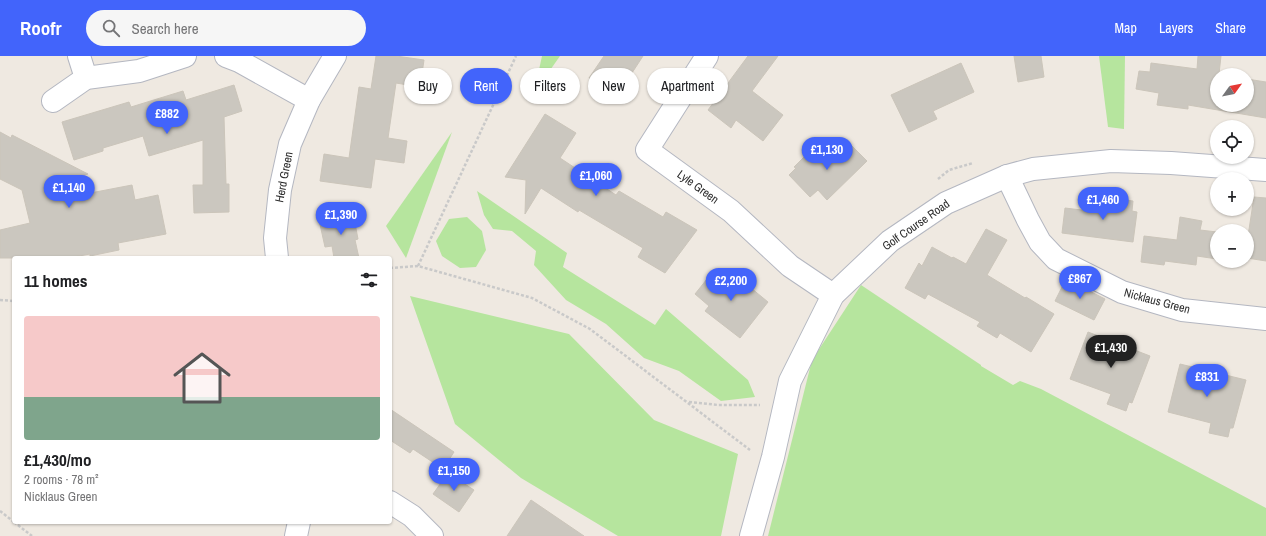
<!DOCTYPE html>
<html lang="en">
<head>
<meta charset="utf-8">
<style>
  body { margin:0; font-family:"Archivo Narrow",sans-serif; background:#f6f6f6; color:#202124; height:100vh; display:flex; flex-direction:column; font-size:15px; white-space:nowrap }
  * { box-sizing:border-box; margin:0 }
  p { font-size:13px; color:#757577 }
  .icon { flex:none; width:22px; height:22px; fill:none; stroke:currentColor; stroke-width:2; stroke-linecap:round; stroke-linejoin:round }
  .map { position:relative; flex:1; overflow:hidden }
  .drawer { position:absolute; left:12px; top:200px; width:380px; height:268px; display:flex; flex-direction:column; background:#fff; border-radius:4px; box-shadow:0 1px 3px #0004 }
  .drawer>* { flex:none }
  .guide { position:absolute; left:404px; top:12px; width:380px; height:36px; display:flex; gap:8px }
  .needle { width:26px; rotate:57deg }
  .buttons { position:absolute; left:1210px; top:12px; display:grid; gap:8px }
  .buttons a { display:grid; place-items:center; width:44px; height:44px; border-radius:50%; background:#fff; box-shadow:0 1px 3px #0004; font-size:20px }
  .price { position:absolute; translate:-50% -34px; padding:0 9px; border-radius:14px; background:#4264fb; color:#fff; font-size:13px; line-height:26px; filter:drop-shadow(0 1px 2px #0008) }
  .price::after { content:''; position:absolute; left:50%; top:24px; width:12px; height:9px; margin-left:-6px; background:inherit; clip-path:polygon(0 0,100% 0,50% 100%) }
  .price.on { background:#222; color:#fff }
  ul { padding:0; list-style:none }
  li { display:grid; align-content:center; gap:8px; height:212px; padding:0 12px }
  li span { display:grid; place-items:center; height:124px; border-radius:4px; color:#555 }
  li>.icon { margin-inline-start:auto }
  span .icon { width:72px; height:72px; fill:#fffc; stroke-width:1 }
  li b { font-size:17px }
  h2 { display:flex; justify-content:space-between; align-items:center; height:48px; padding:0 12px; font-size:17px }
  .pill { padding:0 14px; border-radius:18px; background:#fff; box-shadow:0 1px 3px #0004; font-size:14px; line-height:36px }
  .pill.on { background:#4264fb; color:#fff }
  header { display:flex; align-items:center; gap:24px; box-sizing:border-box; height:56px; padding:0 20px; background:#4264fb; color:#fff }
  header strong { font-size:19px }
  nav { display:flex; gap:22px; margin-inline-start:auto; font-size:14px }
  .search { width:280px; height:36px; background:#f6f6f6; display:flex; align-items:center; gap:10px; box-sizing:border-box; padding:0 14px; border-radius:22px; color:#757577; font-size:15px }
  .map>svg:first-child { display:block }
</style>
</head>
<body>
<header>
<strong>Roofr</strong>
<div class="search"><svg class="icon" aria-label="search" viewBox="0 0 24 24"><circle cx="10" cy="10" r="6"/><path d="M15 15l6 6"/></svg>Search here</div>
<nav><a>Map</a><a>Layers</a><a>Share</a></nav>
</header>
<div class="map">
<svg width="1266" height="480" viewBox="0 0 1266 480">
  <rect width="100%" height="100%" fill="#efe9e1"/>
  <g fill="#b6e59e">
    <polygon points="542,0 560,0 534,37"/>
    <polygon points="1099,0 1125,0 1124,73 1108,71"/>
    <polygon points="452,76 406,202 386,170"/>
    <polygon points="477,135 567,197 563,211 655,269 666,253 748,324 755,341 721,345 679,315 644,302 606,268 566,244 534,209 536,195 512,175 493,173 484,159"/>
    <polygon points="467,161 482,175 486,194 476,211 460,212 442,200 436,185 449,163"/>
    <polygon points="861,229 981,309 981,310 1013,329 1020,325 1041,333 1266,452 1266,480 768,480 812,304"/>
    <polygon points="410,240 569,278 654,364 738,398 721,480 618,480 521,422 455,368"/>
  </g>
  <g fill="#cbc7bf" stroke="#cbc5ba">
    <polygon points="376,0 396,0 424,4 420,31 396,27 388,82 407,85 404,107 375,103 371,132 320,125 324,98 349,102 359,31 371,33"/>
    <polygon points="604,0 643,0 617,40 589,22"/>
    <polygon points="748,0 778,0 752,35 783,59 763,85 736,64 731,72 708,54"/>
    <polygon points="1014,0 1041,0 1044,21 1018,26"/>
    <polygon points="1198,0 1221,0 1219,18 1226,19 1217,19 1217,49 1247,49 1247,23 1266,26 1266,62 1188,49 1188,53 1157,49 1159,37 1136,33 1139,15 1150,16 1151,7 1197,13"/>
    <polygon points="961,7 974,36 933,55 937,63 909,76 891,39"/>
    <polygon points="234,29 242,55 224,61 226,128 229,128 229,156 194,157 193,129 203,129 203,84 149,100 143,80 103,92 103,95 74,104 62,66 129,46 131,51 183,35 186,44"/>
    <polygon points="545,58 576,77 560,102 616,139 619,135 663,161 666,156 697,174 665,217 638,201 643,192 579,154 578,156 541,132 525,158 526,124 505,121"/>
    <polygon points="0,76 11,82 12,79 88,118 50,130 50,132 79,131 80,139 132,129 135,144 158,139 166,178 118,187 119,194 90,200 90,198 68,202 0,202 0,174 30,167 22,134 0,123"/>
    <polygon points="848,86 867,105 827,144 818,134 810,141 789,119 796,112 794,111 812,93 827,108"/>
    <polygon points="1100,141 1133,145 1132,155 1137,156 1133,186 1062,177 1065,152 1098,156"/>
    <polygon points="1254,141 1266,142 1266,205 1247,202 1247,180 1248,180"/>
    <polygon points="353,157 358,183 355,184 359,202 334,202 332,190 325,191 319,164"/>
    <polygon points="1180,161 1202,165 1200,174 1217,176 1217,203 1197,200 1196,209 1165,205 1164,209 1141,206 1144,180 1177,184"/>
    <polygon points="986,173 1007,184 987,219 1025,242 1026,241 1054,258 1031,296 1000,277 997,282 977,270 980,266 928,238 925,243 905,232 919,207 922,210 932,191 952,202 953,201 966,208"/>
    <polygon points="715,213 729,225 734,218 768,246 740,282 705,255 709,250 695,238"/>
    <polygon points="1066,223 1105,243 1094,264 1055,245"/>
    <polygon points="1088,276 1150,300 1132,347 1129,346 1126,355 1107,348 1111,338 1070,323"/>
    <polygon points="1180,308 1246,324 1233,372 1230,372 1228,381 1209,377 1211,367 1168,356"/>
    <polygon points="390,353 454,396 443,413 413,393 410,397 390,384"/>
    <polygon points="448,417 474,434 459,456 433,438"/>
    <polygon points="531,444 584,480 507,480"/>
  </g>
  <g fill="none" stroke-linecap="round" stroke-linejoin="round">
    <defs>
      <g id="street">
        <polyline points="79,0 86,22"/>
        <polyline points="226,0 239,5 309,44"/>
        <polyline points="707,0 647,94 731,155 790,210 833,239"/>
        <polyline points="53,45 86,22 139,15 185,0"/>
        <polyline points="1007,120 1028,164 1040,186 1056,203 1122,236 1182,254 1266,263"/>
        <polyline points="277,202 275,182 280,134 290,88 309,44 335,0"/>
        <polyline points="390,446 412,460 432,480"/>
        <polyline points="296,480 299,466"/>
        <polyline points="751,480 773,401 790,325 833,239 890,185 946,147 1007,120 1033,113 1111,105 1171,107 1266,114"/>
      </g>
    </defs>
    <use href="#street" stroke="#b4b7c1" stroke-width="24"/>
    <g stroke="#c9c9c9" stroke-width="2.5" stroke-dasharray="3 2" stroke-linecap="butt">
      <polyline points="938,123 949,114 973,107"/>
      <polyline points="418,210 516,0"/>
      <polyline points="390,212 418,210 532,242 590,273 750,394"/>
      <polyline points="0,244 14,245"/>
      <polyline points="689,346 718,349 760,349"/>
      <polyline points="0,455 14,466"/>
      <polyline points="14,466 32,480"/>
    </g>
    <use href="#street" stroke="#fff" stroke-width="22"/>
  </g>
  <g text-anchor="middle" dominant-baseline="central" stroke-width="4" stroke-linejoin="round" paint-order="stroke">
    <g font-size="12" fill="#2e2e2e" stroke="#fff">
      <text transform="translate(284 121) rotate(-79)">Herd Green</text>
      <text transform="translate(698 131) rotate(36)">Lyle Green</text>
      <text transform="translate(916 169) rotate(-35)">Golf Course Road</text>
      <text transform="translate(1157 245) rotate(15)">Nicklaus Green</text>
    </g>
  </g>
</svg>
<div class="buttons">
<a><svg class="needle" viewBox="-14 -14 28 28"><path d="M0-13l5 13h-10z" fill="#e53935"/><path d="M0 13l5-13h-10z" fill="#757577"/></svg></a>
<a><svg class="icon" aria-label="locate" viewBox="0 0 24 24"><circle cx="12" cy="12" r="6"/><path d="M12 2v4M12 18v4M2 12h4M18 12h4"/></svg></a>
<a>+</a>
<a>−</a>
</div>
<b class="price" style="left:167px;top:79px">£882</b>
<b class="price" style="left:827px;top:115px">£1,130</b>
<b class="price" style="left:596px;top:141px">£1,060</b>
<b class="price" style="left:69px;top:153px">£1,140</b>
<b class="price" style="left:1103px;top:165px">£1,460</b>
<b class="price" style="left:341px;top:180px">£1,390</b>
<b class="price" style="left:1080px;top:244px">£867</b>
<b class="price" style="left:731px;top:246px">£2,200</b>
<b class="price on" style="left:1111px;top:313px">£1,430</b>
<b class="price" style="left:1207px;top:342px">£831</b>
<b class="price" style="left:454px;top:436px">£1,150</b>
<div class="guide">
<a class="pill">Buy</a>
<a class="pill on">Rent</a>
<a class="pill">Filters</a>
<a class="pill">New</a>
<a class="pill">Apartment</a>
</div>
<section class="drawer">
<h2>11 homes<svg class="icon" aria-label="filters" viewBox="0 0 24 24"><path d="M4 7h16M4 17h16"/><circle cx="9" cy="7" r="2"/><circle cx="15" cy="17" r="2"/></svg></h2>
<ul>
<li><span style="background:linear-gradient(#f6c9c9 65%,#7fa58c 0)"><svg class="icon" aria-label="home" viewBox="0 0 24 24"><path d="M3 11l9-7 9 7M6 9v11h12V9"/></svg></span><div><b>£1,430/mo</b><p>2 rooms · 78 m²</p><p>Nicklaus Green</p></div></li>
</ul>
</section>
</div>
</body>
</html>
